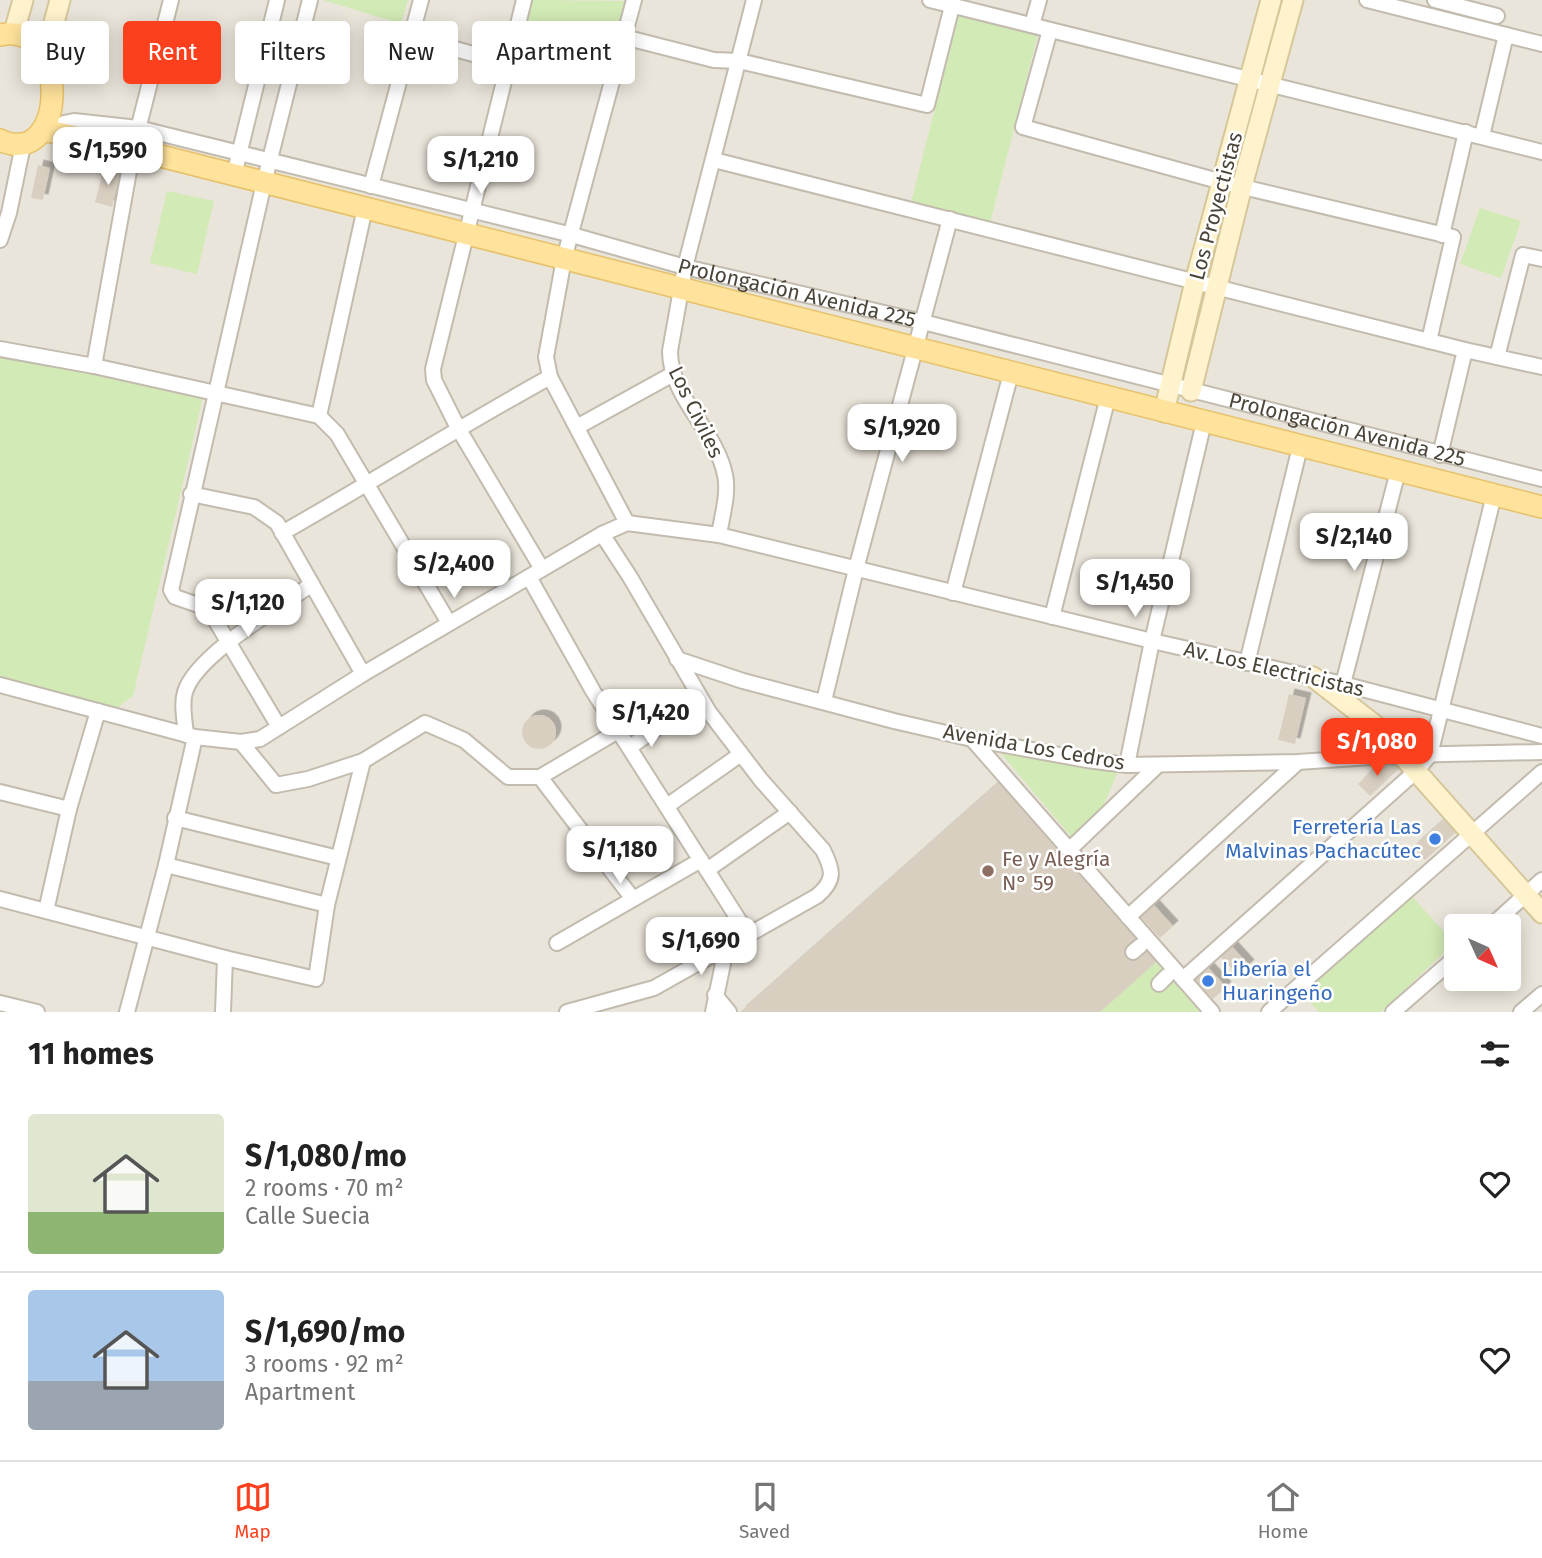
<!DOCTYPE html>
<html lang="en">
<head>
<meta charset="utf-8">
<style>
  body { margin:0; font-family:"Fira Sans",sans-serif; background:#f2f2f2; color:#222; height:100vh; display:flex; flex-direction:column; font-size:26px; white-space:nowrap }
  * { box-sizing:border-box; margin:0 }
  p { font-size:23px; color:#767676 }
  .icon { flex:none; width:38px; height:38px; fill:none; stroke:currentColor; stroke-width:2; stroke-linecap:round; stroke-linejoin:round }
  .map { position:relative; height:1012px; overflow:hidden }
  .details { display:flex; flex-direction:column; background:#fff; flex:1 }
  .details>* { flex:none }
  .guide { position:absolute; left:21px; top:21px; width:700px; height:63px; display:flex; gap:14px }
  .needle { width:46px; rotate:135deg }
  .tools { position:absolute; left:1444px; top:914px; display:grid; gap:14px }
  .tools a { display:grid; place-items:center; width:77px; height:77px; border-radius:7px; background:#fff; box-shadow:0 4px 18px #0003; font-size:35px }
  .price { position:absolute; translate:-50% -60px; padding:0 16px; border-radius:14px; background:#fff; color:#222; font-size:23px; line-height:46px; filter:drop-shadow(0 2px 4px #0008) }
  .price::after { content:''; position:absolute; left:50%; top:42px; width:21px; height:16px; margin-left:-10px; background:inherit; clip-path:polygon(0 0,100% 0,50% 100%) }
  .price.active { background:#fc3f1d; color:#fff }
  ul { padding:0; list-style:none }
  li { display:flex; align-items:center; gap:21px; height:175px; padding:0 28px }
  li+li { border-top:2px solid #e0e0e0 }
  li span { display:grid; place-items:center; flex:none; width:196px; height:140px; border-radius:7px; color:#555 }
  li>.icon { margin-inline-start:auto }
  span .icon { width:84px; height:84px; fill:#fffc; stroke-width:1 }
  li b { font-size:30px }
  h2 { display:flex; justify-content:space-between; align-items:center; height:84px; padding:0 28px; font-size:30px }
  .chip { padding:0 24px; border-radius:7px; background:#fff; box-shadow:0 4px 18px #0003; font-size:24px; line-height:63px }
  .chip.active { background:#fc3f1d; color:#fff }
  .tab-bar { display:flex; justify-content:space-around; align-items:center; height:98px; border-top:2px solid #e0e0e0; background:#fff; font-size:19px; color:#767676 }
  .tab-bar a { display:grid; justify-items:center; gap:4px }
  .tab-bar .active { color:#fc3f1d }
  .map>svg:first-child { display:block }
</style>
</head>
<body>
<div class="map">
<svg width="1542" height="1012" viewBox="0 0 1542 1012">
  <defs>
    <filter id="shadow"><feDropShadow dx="5.5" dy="-5.5" stdDeviation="0" flood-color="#0004"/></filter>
  </defs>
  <rect width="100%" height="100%" fill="#f6f3ec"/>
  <path fill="#eae5da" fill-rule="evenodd" d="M0,0h1542v1012h-1542zM1456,926h52v52h-52z"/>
  <g fill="#d2eab5">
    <polygon points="323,0 408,0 401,24"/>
    <polygon points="531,0 626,1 606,77 520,52"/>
    <polygon points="959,14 1038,34 990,223 911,203"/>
    <polygon points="167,191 214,201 197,274 150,263"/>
    <polygon points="1480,208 1521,221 1501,278 1460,264"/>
    <polygon points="0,356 204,393 133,696 117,708 0,680"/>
    <polygon points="999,751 1118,772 1097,820 1074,840"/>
    <polygon points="1409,893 1454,943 1381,1012 1319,1012 1301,992"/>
    <polygon points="1156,962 1200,1012 1100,1012"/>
  </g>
  <g fill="#d8cfc1" filter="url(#shadow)">
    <polygon points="38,165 50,168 43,200 31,198"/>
    <polygon points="104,167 121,171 112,207 95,202"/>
    <polygon points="1289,694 1306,698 1295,744 1278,740"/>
    <circle cx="539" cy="732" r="17"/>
    <polygon points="1387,764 1400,767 1370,796 1358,784 1372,770"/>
    <polygon points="1000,781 1156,962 1100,1012 740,1012"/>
    <polygon points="1445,818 1457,831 1425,860 1413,847"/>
    <polygon points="1152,903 1173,926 1160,938 1139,915"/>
    <polygon points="1227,941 1249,965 1238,975 1216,952"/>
    <polygon points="1204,963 1226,987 1213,999 1191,975"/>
  </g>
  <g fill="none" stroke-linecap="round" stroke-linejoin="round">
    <defs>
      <g id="street">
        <polyline points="524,0 433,369 434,380 458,428 542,569"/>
        <polyline points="930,0 1542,152"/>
        <polyline points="1367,0 1542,44"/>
        <polyline points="1435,0 1497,16"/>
        <polyline points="1032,25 1039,0"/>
        <polyline points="1050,30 1023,127 1222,182 1453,237 1429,341"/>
        <polyline points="412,37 509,64"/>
        <polyline points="624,37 714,60 739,61 927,105 952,6"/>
        <path id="s1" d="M54,133l10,-10 10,-2 64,7 434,107 113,32 238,55 619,157"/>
        <polyline points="1482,136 1506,35"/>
        <polyline points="714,160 1465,350 1542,367"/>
        <polyline points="234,175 277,0"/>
        <polyline points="371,186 421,0"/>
        <polyline points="1442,235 1466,132"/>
        <polyline points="0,240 9,213 23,145"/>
        <polyline points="0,349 94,366 319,416 337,434 449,623"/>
        <polyline points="1497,357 1523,255 1542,259"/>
        <polyline points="94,366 133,149 171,0"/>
        <polyline points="319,416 365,208"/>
        <polyline points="577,427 673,374"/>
        <polyline points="1440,455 1465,350"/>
        <polyline points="191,494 254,507 277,523 363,674"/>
        <polyline points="627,523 550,377 546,357 564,259 634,0"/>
        <path d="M282,533c90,-51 177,-106 268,-156"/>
        <path d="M719,535c3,-19 10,-42 6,-60 -9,-45 -55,-77 -55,-124l15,-84 69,-267"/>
        <polyline points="529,577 593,691 749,936"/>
        <polyline points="953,593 1011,373"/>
        <polyline points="1052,617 1108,397"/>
        <polyline points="677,659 743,681 894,721 972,739 1087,760 1127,765 1298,762 1400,755 1542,752"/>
        <polyline points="1247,663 1300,447"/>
        <polyline points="1343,684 1398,471"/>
        <polyline points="0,685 195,737 241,742 260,739 363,674 602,534 627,523 719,535 1152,641 1343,684 1542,736"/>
        <polyline points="824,701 856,569 950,219"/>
        <polyline points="279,727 214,618 204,607 175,597 171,590 264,183 310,0"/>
        <path d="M186,735c-1,-14 -5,-30 -1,-43 11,-37 95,-85 127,-108"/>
        <polyline points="972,739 1212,1012"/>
        <polyline points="241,742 276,785 308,779 363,761 425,723 464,740 508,777 540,777 618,731"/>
        <polyline points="630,747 700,697"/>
        <polyline points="1127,765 1152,641 1204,422"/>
        <polyline points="540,777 633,899"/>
        <polyline points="0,792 69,809"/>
        <polyline points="667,806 741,754"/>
        <polyline points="175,818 338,858"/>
        <polyline points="1069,850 1158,765"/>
        <polyline points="166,865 327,905"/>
        <polyline points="707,870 790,812"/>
        <polyline points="0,899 225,958 316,979 327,905 363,761"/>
        <polyline points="46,911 69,809 98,711"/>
        <polyline points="1128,917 1298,762"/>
        <polyline points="1491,926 1542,880"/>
        <polyline points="557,943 701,860"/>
        <polyline points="1133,952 1140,946"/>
        <polyline points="1183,979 1415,772 1430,755 1494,495"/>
        <polyline points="1159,984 1167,976"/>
        <polyline points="715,995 729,1012"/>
        <polyline points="0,1003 37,1012"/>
        <polyline points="127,1012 166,865 195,737"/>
        <polyline points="223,1012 225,958"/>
        <path d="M567,1012l87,-24 163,-92c19,-16 16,-26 6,-46l-62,-70 -52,-68 -79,-135 -28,-43"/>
        <polyline points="713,1012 726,949"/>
        <polyline points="1269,1012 1542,772"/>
        <polyline points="1393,1012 1456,957"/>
        <polyline points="1521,1012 1542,994"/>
      </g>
      <g id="secondary">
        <polyline points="14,32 23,0"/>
        <polyline points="45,56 60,0"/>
        <polyline points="1191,391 1242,186 1293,0"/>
        <polyline points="1164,412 1195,282 1271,0"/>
        <polyline points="1313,677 1376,726 1542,913"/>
      </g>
      <g id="primary">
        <path d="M0,35c71,-17 68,137 0,105"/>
        <polyline points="43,130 133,149 1542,507"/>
      </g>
    </defs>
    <use href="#street" stroke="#c2bbae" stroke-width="18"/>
    <use href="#secondary" stroke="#d6c79b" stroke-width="23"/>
    <use href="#primary" stroke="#e6c16a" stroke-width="24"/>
    <use href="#street" stroke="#fff" stroke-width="14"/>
    <use href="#secondary" stroke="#fff3cd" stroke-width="19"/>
    <use href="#primary" stroke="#ffe39c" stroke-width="21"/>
  </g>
  <g fill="#3f7fe0" stroke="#fff" stroke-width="2.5">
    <circle cx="1435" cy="839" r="7"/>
    <circle cx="1208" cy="981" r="7"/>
  </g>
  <circle fill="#8d6e63" stroke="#fff" stroke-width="2.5" cx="988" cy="871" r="7"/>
  <g text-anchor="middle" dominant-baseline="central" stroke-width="5" stroke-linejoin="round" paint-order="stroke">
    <g font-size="21" fill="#4b4439" stroke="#fff">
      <text transform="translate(1216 206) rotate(-75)">Los Proyectistas</text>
      <text stroke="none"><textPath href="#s1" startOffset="768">Prolongación Avenida 225</textPath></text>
      <text transform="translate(696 412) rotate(64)">Los Civiles</text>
      <text stroke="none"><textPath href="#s1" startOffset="1335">Prolongación Avenida 225</textPath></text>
      <text transform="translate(1274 669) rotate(13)">Av. Los Electricistas</text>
      <text transform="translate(1034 747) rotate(10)">Avenida Los Cedros</text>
    </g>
    <g font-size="21" fill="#366cbe" stroke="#fff" text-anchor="end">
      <text x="1421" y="827">Ferretería Las<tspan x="1421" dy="24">Malvinas Pachacútec</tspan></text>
      <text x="1222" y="969" text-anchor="start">Libería el<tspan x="1222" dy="24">Huaringeño</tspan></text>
    </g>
    <g font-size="21" fill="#785e54" stroke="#fff" text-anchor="start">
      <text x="1002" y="859">Fe y Alegría<tspan x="1002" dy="24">N° 59</tspan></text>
    </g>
  </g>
</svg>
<div class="tools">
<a><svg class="needle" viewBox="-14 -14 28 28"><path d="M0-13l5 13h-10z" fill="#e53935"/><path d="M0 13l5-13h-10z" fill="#767676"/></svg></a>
</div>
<b class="price" style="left:108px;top:187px">S/1,590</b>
<b class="price" style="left:481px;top:196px">S/1,210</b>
<b class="price" style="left:902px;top:464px">S/1,920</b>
<b class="price" style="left:1354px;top:573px">S/2,140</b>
<b class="price" style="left:454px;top:600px">S/2,400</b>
<b class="price" style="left:1135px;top:619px">S/1,450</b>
<b class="price" style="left:248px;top:639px">S/1,120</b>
<b class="price" style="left:651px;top:749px">S/1,420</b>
<b class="price active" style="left:1377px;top:778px">S/1,080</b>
<b class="price" style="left:620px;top:886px">S/1,180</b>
<b class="price" style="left:701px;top:977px">S/1,690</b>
<div class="guide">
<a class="chip">Buy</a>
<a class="chip active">Rent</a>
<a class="chip">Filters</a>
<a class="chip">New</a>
<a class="chip">Apartment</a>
</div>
</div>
<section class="details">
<h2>11 homes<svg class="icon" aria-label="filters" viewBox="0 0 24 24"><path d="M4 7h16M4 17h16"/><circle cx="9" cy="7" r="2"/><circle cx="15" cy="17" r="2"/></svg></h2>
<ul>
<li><span style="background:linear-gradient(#dfe7d0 70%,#8fb573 0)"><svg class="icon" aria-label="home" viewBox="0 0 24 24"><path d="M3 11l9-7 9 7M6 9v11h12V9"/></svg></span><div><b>S/1,080/mo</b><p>2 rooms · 70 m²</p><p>Calle Suecia</p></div><svg class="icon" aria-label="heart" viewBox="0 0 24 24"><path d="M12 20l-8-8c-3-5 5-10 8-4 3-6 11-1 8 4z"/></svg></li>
<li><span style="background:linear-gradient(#a9c7e8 65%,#9aa5b1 0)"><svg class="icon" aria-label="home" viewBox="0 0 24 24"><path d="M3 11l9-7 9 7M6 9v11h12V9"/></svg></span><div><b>S/1,690/mo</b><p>3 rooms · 92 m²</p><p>Apartment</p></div><svg class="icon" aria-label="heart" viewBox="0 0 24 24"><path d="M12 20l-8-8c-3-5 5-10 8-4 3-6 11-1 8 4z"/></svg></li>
</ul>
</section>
<nav class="tab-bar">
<a class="active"><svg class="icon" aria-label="map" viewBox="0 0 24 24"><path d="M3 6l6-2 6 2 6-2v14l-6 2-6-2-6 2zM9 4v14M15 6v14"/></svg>Map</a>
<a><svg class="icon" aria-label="saved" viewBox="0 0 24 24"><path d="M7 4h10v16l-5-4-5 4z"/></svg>Saved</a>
<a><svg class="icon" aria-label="home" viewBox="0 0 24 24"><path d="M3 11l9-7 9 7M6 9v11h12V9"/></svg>Home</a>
</nav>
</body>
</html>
